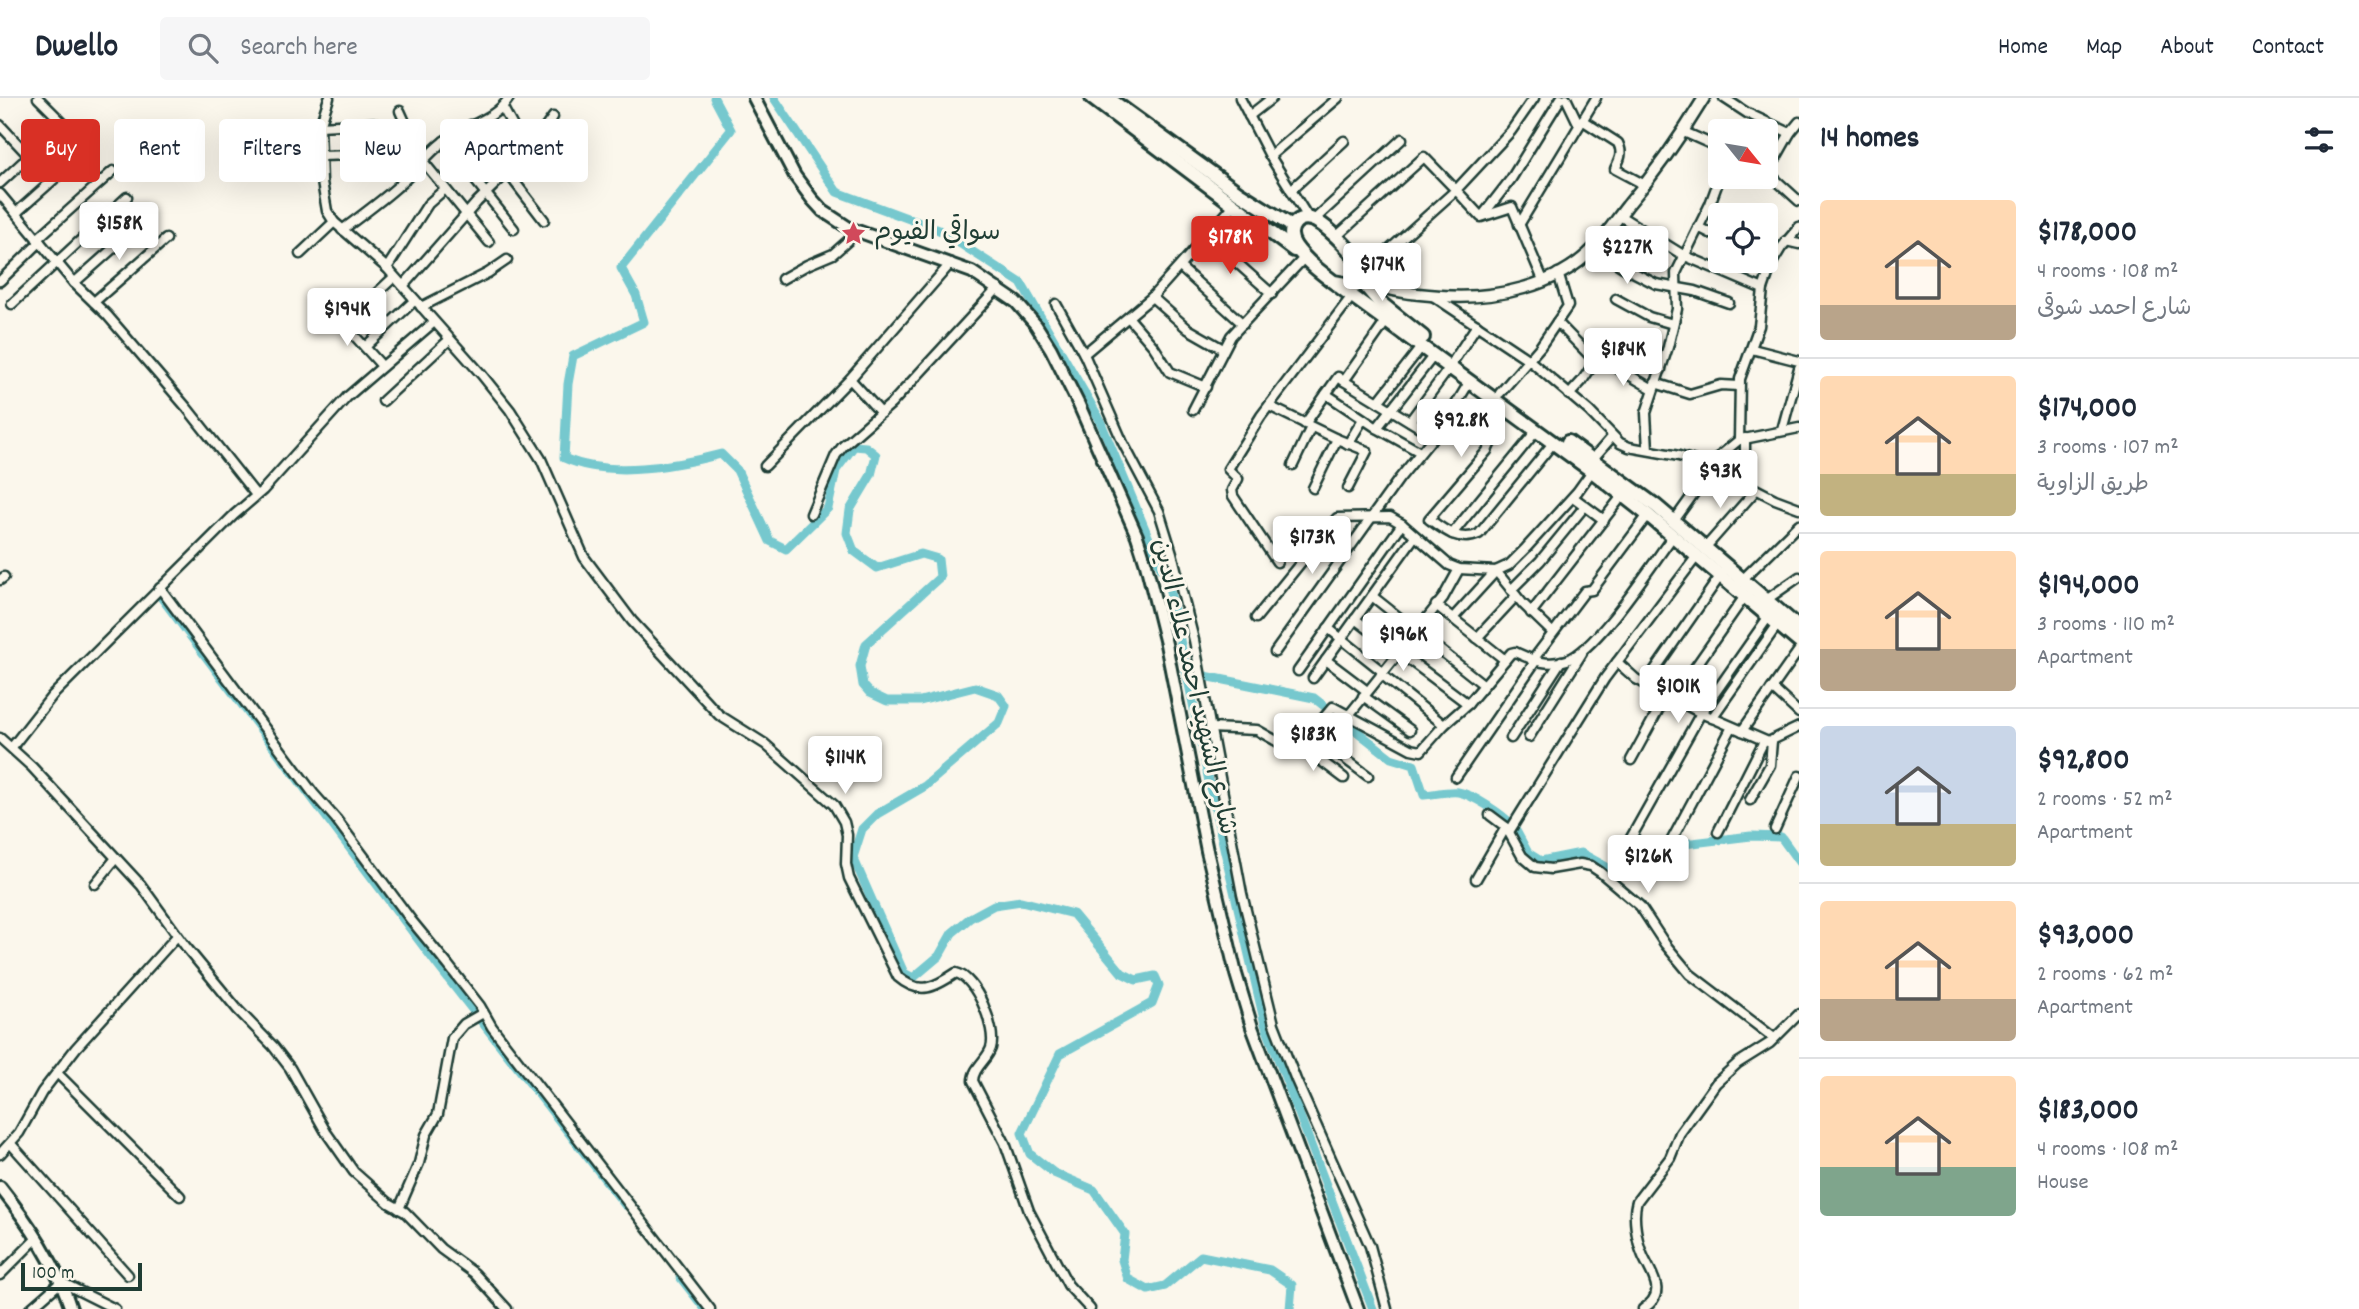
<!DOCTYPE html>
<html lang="en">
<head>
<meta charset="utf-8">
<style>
  body { margin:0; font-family:Dekko,"Playpen Sans Arabic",sans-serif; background:#f6f6f7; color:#1f2937; height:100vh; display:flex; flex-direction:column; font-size:26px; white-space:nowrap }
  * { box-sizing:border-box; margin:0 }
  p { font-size:23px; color:#747a83 }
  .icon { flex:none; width:38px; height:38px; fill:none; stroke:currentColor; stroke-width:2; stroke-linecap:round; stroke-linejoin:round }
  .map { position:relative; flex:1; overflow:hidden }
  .sheet { display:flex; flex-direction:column; background:#fff; width:560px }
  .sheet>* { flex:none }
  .hud { position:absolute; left:21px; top:21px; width:665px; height:63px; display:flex; gap:14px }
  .needle { width:46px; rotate:120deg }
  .buttons { position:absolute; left:1708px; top:21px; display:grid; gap:14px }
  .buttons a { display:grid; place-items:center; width:70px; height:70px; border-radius:7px; background:#fff; box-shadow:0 7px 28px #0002; font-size:35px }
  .scale { position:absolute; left:21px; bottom:18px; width:121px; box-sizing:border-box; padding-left:7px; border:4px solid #1f3d34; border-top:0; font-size:19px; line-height:24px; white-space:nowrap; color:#1f3d34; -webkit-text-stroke:5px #fbf7ec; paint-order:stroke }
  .price { position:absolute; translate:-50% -60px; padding:0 16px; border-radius:7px; background:#fff; color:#222; font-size:23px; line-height:46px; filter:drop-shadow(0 2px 4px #0008) }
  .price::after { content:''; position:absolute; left:50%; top:42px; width:21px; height:16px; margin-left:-10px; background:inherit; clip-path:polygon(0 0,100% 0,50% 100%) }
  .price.active { background:#d93025; color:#fff }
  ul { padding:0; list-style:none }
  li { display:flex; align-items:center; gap:21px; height:175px; padding:0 21px }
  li+li { border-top:2px solid #e0e1e3 }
  li span { display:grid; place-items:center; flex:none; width:196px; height:140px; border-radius:7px; color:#555 }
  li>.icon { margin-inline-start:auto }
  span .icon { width:84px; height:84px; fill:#fffc; stroke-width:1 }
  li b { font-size:30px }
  h2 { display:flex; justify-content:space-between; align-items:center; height:84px; padding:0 21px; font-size:30px }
  .pill { padding:0 24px; border-radius:7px; background:#fff; box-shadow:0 7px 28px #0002; font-size:24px; line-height:63px }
  .pill.active { background:#d93025; color:#fff }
  header { display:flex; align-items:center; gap:42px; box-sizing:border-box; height:98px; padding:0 35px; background:#fff; border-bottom:2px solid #e0e1e3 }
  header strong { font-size:33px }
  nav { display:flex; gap:38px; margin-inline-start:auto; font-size:24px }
  .search { width:490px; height:63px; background:#f6f6f7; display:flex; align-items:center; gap:18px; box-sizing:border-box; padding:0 24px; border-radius:7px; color:#747a83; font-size:26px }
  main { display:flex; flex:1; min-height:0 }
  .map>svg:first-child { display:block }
</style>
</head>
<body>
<header>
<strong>Dwello</strong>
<div class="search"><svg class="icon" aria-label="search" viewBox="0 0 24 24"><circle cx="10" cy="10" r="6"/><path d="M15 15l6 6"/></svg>Search here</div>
<nav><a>Home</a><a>Map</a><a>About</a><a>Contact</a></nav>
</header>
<main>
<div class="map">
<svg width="1799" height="1211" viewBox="0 0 1799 1211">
  <rect width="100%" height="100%" fill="#fbf7ec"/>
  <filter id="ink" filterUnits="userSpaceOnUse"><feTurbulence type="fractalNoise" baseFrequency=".0143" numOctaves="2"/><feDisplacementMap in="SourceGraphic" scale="14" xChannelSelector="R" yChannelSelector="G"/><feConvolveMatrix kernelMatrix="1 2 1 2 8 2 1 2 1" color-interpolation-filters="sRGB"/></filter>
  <g filter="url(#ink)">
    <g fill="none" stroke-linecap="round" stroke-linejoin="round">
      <g stroke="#76c8ce" stroke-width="9">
        <path d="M714,0l17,32 -110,138 15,27 8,27 -71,34 -5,28 -4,74c45,20 112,8 157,-4l16,16 33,71 16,8 42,-41 8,-38 18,-24 12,1 10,8 -5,20 -21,35 -3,23 7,18 23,17 44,-14 17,5 2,18 -74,67 -6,22 3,19 7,8 17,8h33l55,-14 23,8 8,11 -7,17 -74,63 -48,28 -15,15 -9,28 51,116 9,5 26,-22 13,-23 18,-15 24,-13 27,-4 52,13 49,59 14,7 19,-4 4,9 -7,18 -92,51 -38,79 8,21 24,19 40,17 31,44 -3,26 6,19 20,11 17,-4 36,-30 69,14 22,15 -2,24"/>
        <polyline points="774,0 837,94 939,132 1021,185 1099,320 1169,489 1212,698 1265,926 1373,1211"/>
        <polyline points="158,495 439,869 625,1107"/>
        <path d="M1205,578l109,22 77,60 23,7 10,30c11,-1 23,-4 34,-3 14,2 44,22 53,32"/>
        <path d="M1515,731l13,24 13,8 40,-8 29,16 10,-3 12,-9c10,1 21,4 31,0 7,-3 13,-9 21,-13l67,-8 30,1 18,25"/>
        <polyline points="680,1179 705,1211"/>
      </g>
      <defs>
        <g id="minor">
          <path d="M329,0l-9,28 2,56 5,29 7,11 53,46 95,107 28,35 31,49 43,98 48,64 87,94 46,29 69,61 10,17 3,13 -1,29 3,14 49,99c22,19 37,10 58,-4 20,4 41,56 35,75 -4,12 -18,20 -18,33l32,62 24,68 39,74 22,24"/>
          <polyline points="1240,0 1270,58 1309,121"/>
          <polyline points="1534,0 1511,33 1456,92 1481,119 1512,109 1543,182"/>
          <polyline points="1566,0 1579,27"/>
          <polyline points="1724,0 1747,15 1790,35"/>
          <polyline points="503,10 527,55"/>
          <polyline points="400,13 422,62 489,144"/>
          <polyline points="1249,18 1272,0"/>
          <path d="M1582,22l36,23c5,10 2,16 -3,26l30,16"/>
          <polyline points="0,27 29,58"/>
          <polyline points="471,27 544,122"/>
          <polyline points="320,28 374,25"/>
          <polyline points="1684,34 1720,50"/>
          <polyline points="444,43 514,131"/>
          <polyline points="321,58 385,56 415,48"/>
          <polyline points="1270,58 1338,0"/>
          <polyline points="1766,73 1799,103"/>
          <polyline points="1768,74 1790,35 1799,24"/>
          <polyline points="0,85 64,26 38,0"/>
          <polyline points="1291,92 1344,43"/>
          <polyline points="0,96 74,185 107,217 187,310 256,397"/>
          <polyline points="16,115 61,75"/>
          <polyline points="1483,117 1511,81 1561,0"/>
          <polyline points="1620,118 1683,157 1763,191"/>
          <polyline points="1314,122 1402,41"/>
          <polyline points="1519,127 1596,0"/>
          <polyline points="1698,129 1720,140"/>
          <path d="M342,132c19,-14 38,-28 55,-43 17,-14 29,-32 46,-45 22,-17 51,-21 66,-44"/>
          <polyline points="1207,138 1272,196"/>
          <polyline points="1336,139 1424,59 1456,92 1370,169"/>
          <polyline points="37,141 113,73"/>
          <polyline points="1786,143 1799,146"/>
          <polyline points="1593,150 1623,169 1656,186 1695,193 1729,205"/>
          <polyline points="300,156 334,124"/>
          <polyline points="1180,169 1243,226"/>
          <polyline points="387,170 428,106 445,91"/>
          <polyline points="1558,175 1568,208 1557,224 1595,263"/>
          <polyline points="782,181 807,167 833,156 859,133"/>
          <polyline points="0,183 40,144"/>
          <polyline points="74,185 145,122"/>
          <polyline points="403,188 477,104 527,55 553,19"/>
          <polyline points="1433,198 1529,262 1589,313 1620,345 1629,349 1679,358 1713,369 1775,401 1799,410"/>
          <polyline points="1152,199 1188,231 1223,251"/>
          <polyline points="1616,201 1649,219 1673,226"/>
          <polyline points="94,204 166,141"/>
          <polyline points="12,206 127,99"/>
          <polyline points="1056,206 1084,256 1123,345 1159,413 1172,455 1194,542 1242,796 1274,926 1296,982 1370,1148 1387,1211"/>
          <polyline points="421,209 488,175 507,162"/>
          <polyline points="333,214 382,268"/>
          <polyline points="1129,220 1154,249 1170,274 1206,289"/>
          <polyline points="344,226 394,179"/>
          <polyline points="365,249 415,202"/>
          <polyline points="1752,251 1799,263"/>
          <polyline points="1084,256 1152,199 1235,106"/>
          <polyline points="1598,259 1609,241 1613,240 1661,272"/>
          <polyline points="1454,262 1477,227"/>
          <polyline points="850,281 881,315"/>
          <polyline points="1344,283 1434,338"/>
          <polyline points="1655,285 1690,296 1721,287 1739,288"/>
          <polyline points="1500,295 1540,249 1557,224"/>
          <polyline points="1326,296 1338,279 1344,283 1387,222"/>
          <polyline points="1569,297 1582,283 1598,259 1653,291"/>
          <polyline points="383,303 449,242"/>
          <polyline points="1378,304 1422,248"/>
          <polyline points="1269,308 1337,341 1313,390"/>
          <path d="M1507,310l-20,43 -58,68c15,11 31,24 50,15l75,-92"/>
          <polyline points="1193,312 1231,238 1304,160"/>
          <polyline points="1410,323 1450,269"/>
          <polyline points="1305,326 1326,296 1377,330 1420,354"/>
          <polyline points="1377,330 1434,257"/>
          <polyline points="1782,332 1799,270"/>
          <polyline points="1337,341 1367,353 1348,390"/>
          <polyline points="1739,342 1740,281 1759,228 1763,191 1772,165 1781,150 1799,129"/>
          <polyline points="1348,346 1363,321"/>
          <polyline points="1648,352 1646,315 1668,249 1677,211 1676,175 1710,106 1720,79"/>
          <polyline points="1592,362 1612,339"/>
          <polyline points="1293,367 1311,329"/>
          <polyline points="765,368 850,281 951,165"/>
          <polyline points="1734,380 1745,357 1745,340"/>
          <polyline points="1573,399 1604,422"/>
          <polyline points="811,416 836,357 843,348 891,306 998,190"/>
          <polyline points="1674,423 1722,356 1739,342 1799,330"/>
          <polyline points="1452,436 1537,332"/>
          <polyline points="1705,450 1756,392"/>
          <polyline points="1277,464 1233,398 1232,392 1238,381 1228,371 1261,318 1352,198"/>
          <polyline points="0,482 4,479"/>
          <polyline points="1739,485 1799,426"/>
          <polyline points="160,490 313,695 336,721 411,822 448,867 480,908 492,929 710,1211"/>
          <polyline points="1511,492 1540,463 1585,408"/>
          <polyline points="1372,498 1484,587"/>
          <polyline points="1766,502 1799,479"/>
          <polyline points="1436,507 1505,562"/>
          <polyline points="1531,515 1622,398"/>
          <polyline points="1256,520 1337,420 1390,419 1402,426"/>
          <polyline points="1453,520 1496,473 1523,506 1552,534"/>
          <polyline points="1355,521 1468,606"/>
          <polyline points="1328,530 1383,574"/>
          <polyline points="1477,540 1516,498"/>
          <polyline points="1275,554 1399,381 1444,326 1470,283"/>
          <polyline points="1326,562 1367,593"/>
          <polyline points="1532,563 1585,493 1592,492 1648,417"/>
          <polyline points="1617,564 1636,581 1701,615 1769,518"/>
          <polyline points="1298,573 1402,426 1449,467 1459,471 1496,473 1509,467 1526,450 1577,394 1592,373"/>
          <polyline points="1381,576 1444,627"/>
          <polyline points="1313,580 1415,438"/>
          <polyline points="1645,586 1723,474"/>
          <polyline points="1772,590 1799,615"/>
          <polyline points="1363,598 1410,632"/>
          <polyline points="1673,601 1745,498"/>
          <polyline points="1349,617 1443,500 1459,471"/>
          <polyline points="1712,620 1778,526"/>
          <path d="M1210,630l47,2 39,22 9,-18 9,-5 19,-22 78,42 10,2 23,-26 24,-21 43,-51 4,-1c18,8 32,15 52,8 30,-10 85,-96 106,-124"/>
          <polyline points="1742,633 1799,552"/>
          <polyline points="1309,634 1368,678"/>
          <polyline points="1529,639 1582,555"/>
          <polyline points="0,640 32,669 141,787 186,849 238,912 273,948 290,970 326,1034 354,1074 389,1105 405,1114 441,1151 474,1175 507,1211"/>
          <polyline points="1511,640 1561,563"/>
          <polyline points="1300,647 1344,680"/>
          <polyline points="12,649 52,598 234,417 263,392 347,299 433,225"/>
          <polyline points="1631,662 1666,598"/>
          <polyline points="1456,679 1535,564"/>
          <polyline points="1750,702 1770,667 1772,643"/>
          <polyline points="1490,717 1506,729 1522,758 1535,769 1551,771 1580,766 1591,768 1600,774 1640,808 1665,846 1690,876 1774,940"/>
          <polyline points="1775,731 1799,678"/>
          <polyline points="1509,734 1605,580 1697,458"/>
          <polyline points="1718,734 1764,643"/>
          <polyline points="1667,751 1732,629"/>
          <polyline points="1623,754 1701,615 1768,644 1799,629"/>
          <polyline points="1476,781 1506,729"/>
          <polyline points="95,786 116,760"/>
          <polyline points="57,975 180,1098"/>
          <polyline points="11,1046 128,1177"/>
          <polyline points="0,1056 19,1035 42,994 76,950 177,838"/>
          <polyline points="399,1111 419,1065 426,1037 438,1016 452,940 464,926 483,915"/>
          <polyline points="0,1177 37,1140"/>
          <polyline points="30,1211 61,1184 115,1211"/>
          <path d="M1643,1211c25,-16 9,-33 0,-53 -6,-14 -11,-40 -6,-55l33,-43 10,-25 36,-50 22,-20 32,-20 29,-29"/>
        </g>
        <g id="tertiary">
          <polyline points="1358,164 1384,176 1408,193"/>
          <path d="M1364,182c24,12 51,14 77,16 52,4 116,-9 153,-48 12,-13 22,-28 33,-42 29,-34 54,-70 77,-108"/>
        </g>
        <g id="secondary">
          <polyline points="754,0 795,78 812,101 823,113 849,130 972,174 1016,204 1036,227 1051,251 1079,307 1137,438 1146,466 1166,546 1207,753 1236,876 1252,929 1358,1211"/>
          <path d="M0,1089c30,38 56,76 71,122"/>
        </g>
        <g id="primary">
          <polyline points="1092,0 1294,152"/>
          <polyline points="1108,0 1239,95 1292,128"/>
          <path d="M1334,184l22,4 8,-6 1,-8c-7,-15 -34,-43 -49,-51 -18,-9 -32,8 -21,25 14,20 38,35 57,50l240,175 56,44 151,127"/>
          <polyline points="1362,184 1378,203 1423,239"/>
          <polyline points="1568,344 1656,408 1799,530"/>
        </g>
      </defs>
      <use href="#minor" stroke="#1f3d34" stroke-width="13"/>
      <use href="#tertiary" stroke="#1f3d34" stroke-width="15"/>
      <use href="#secondary" stroke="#1f3d34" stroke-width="16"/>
      <use href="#primary" stroke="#1f3d34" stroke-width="18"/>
      <use href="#minor" stroke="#fbf7ec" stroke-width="8"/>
      <use href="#tertiary" stroke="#fbf7ec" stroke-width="10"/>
      <use href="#secondary" stroke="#fbf7ec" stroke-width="10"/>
      <use href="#primary" stroke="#fbf7ec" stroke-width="12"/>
    </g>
  </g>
  <defs>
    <symbol id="sight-bare" viewBox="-9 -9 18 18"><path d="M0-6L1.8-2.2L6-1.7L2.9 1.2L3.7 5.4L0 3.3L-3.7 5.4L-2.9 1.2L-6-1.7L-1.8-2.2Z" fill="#d1495b" stroke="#fbf7ec" stroke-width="2.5" paint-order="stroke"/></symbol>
  </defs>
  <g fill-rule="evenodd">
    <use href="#sight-bare" x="836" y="118" width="35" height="35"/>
  </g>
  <g text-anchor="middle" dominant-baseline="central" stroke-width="6" stroke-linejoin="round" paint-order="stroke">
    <g font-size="26" fill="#1f3d34" stroke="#fbf7ec" text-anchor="start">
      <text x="874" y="135">سواقي الفيوم</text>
    </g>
    <g font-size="26" fill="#1f3d34" stroke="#fbf7ec">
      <text transform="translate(1193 589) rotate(77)">شارع الشهيد احمد علاء الدين</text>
    </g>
  </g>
</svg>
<div class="buttons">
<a><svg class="needle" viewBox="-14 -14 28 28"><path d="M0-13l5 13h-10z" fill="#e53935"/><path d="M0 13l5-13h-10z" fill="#747a83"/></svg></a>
<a><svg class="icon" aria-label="locate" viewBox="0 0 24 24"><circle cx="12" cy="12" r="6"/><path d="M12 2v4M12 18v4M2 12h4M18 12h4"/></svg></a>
</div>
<div class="scale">100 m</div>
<b class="price" style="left:119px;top:164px">$158K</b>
<b class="price active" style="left:1230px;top:178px">$178K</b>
<b class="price" style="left:1627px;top:188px">$227K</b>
<b class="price" style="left:1382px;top:205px">$174K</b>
<b class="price" style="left:347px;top:250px">$194K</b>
<b class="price" style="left:1623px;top:290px">$184K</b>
<b class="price" style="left:1461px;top:361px">$92.8K</b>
<b class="price" style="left:1720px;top:412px">$93K</b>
<b class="price" style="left:1312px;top:478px">$173K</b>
<b class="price" style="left:1403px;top:575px">$196K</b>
<b class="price" style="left:1678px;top:627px">$101K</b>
<b class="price" style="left:1313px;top:675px">$183K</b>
<b class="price" style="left:845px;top:698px">$114K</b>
<b class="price" style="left:1648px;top:797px">$126K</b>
<div class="hud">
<a class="pill active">Buy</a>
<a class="pill">Rent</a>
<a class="pill">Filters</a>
<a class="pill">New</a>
<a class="pill">Apartment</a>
</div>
</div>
<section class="sheet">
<h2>14 homes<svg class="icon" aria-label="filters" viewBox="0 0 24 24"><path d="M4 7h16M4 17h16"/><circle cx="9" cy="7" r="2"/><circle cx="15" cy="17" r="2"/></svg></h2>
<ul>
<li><span style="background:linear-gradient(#ffd9b3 75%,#b9a48a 0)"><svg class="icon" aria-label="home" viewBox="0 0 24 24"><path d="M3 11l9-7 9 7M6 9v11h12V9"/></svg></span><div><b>$178,000</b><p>4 rooms · 108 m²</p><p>شارع احمد شوقى</p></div></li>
<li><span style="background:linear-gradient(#ffd9b3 70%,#c2b280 0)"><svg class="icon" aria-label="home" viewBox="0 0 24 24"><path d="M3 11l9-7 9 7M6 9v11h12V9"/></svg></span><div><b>$174,000</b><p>3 rooms · 107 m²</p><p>طريق الزاوية</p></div></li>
<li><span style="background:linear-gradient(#ffd9b3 70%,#b9a48a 0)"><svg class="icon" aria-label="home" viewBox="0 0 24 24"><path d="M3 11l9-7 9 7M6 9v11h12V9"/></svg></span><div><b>$194,000</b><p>3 rooms · 110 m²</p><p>Apartment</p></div></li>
<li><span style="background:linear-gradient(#c9d6e8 70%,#c2b280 0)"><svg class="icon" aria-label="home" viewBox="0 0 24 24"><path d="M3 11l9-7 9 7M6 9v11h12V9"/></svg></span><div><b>$92,800</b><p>2 rooms · 52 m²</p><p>Apartment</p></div></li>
<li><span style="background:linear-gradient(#ffd9b3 70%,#b9a48a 0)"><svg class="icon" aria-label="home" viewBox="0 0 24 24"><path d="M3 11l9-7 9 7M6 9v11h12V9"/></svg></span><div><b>$93,000</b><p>2 rooms · 62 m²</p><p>Apartment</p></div></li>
<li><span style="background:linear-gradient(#ffd9b3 65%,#7fa58c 0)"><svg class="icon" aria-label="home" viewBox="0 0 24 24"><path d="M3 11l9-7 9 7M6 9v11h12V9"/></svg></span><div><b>$183,000</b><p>4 rooms · 108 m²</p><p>House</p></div></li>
</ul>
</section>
</main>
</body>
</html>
